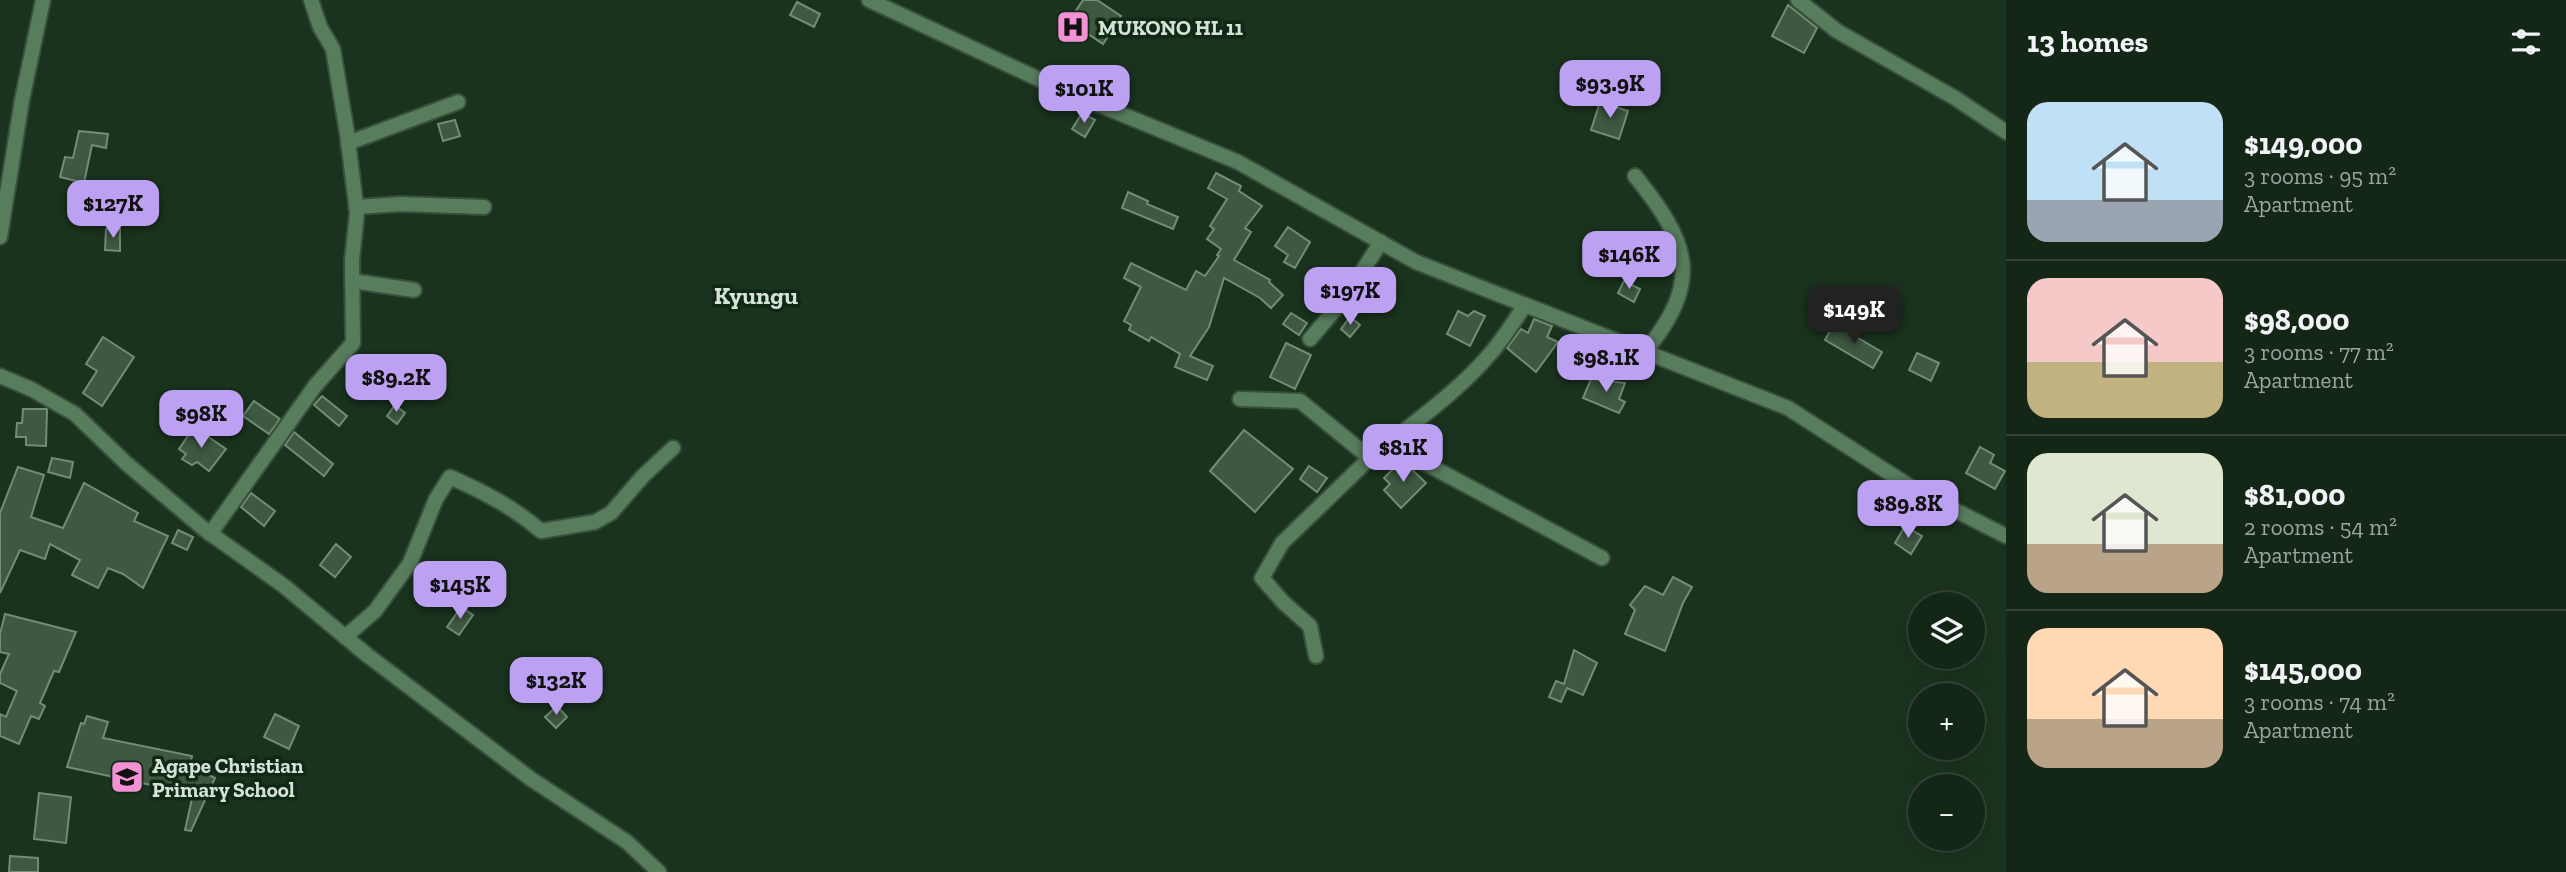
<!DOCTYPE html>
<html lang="en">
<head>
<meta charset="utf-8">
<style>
  body { margin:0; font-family:"Zilla Slab",serif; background:#1d2e1f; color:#f1f3f6; height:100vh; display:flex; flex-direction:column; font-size:26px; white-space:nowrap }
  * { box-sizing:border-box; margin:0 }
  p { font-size:23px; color:#9da5a1 }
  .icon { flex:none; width:38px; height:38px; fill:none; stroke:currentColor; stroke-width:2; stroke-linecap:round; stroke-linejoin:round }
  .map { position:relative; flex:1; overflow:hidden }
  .sheet { display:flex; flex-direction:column; background:#142616; width:560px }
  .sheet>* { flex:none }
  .fabs { position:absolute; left:1908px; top:592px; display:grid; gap:14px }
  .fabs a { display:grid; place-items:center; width:77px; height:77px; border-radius:50%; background:#142616; box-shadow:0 7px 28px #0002,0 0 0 2px #334335; font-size:35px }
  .price { position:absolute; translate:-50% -60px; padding:0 16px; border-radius:14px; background:#bca0f2; color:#111; font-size:23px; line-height:46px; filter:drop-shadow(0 2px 4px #0008) }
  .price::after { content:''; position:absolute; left:50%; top:42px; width:21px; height:16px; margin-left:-10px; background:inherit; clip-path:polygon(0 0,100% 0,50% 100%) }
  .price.current { background:#222; color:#fff }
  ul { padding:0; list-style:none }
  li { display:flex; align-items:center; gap:21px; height:175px; padding:0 21px }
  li+li { border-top:2px solid #334335 }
  li span { display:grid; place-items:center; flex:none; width:196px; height:140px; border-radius:21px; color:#555 }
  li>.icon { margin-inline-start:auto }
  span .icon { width:84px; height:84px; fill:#fffc; stroke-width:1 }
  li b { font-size:30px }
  h2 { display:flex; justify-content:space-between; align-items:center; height:84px; padding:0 21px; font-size:30px }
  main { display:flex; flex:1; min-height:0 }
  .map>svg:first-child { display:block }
</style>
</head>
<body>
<main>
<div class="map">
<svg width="2006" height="872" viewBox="0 0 2006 872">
  <rect width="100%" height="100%" fill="#1a331e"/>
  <g fill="#3e5841" stroke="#718d74" stroke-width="2">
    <polygon points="1083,0 1097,0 1121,16 1103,44 1069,21"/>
    <polygon points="797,2 820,14 814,27 790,15"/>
    <polygon points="1788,5 1817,28 1804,53 1772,36"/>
    <polygon points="1600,102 1628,111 1619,139 1591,130"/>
    <polygon points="1082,113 1095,120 1085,137 1072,129"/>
    <polygon points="455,120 460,136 443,141 438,124"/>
    <polygon points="79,131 108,134 106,148 92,145 84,183 60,177 65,157 73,158"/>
    <polygon points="1216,173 1241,186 1239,191 1262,206 1245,228 1251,232 1234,260 1270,280 1269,282 1283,295 1271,308 1260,298 1224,278 1209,327 1190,356 1213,366 1207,380 1175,367 1180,354 1151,337 1149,341 1129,330 1131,325 1124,321 1141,287 1124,278 1131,263 1186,290 1196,271 1205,276 1219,256 1217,255 1221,249 1207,239 1214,229 1210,226 1227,199 1208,188"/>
    <polygon points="1128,192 1148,201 1147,204 1178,217 1173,229 1122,208"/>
    <polygon points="1288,227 1310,242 1295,268 1284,262 1288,255 1275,246"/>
    <polygon points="106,229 120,229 120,251 105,250"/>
    <polygon points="1375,281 1392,297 1382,308 1365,291"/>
    <polygon points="1624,281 1640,289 1634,302 1618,293"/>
    <polygon points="1458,311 1468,316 1474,311 1485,316 1470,346 1447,334"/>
    <polygon points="1291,313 1307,323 1299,335 1283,324"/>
    <polygon points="1350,317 1360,325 1350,337 1341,329"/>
    <polygon points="1534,319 1552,326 1547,337 1558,342 1536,372 1507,348 1521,329 1528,333"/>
    <polygon points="1834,324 1882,352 1873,368 1825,340"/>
    <polygon points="103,337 134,357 102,406 83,393 97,371 86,364"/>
    <polygon points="1286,343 1311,355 1295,389 1270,377"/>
    <polygon points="1917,353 1939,363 1931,381 1909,370"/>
    <polygon points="1591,379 1625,383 1619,399 1625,402 1619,413 1583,398"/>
    <polygon points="322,396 347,416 339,426 314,405"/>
    <polygon points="254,401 280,419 269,434 243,416"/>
    <polygon points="395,405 405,413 397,424 387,416"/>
    <polygon points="23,409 47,409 46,446 26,445 26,437 16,437 17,423 22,423"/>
    <polygon points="194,427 226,449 209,471 197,462 192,465 182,459 186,454 179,449"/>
    <polygon points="1244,430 1293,469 1255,512 1210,471"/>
    <polygon points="294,432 333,464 324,476 285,445"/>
    <polygon points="1980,447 1994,455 1990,463 2005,471 1995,489 1966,473"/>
    <polygon points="52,458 73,462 70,478 48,472"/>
    <polygon points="1402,460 1426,483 1401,508 1384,490 1390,484 1384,478"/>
    <polygon points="1309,466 1327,478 1317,492 1300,479"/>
    <polygon points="18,467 44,475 31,517 63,528 84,483 138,513 134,521 168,536 143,588 123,574 108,568 98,588 72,575 80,560 50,544 45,559 20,550 0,593 0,513"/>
    <polygon points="251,493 275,511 264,526 241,507"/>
    <polygon points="1905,526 1922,536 1911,554 1895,543"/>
    <polygon points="178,530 193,537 187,550 172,543"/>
    <polygon points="336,544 351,557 335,577 320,565"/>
    <polygon points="1673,577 1692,587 1683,603 1665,651 1625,634 1635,610 1630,605 1645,586 1663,595"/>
    <polygon points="461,607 473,615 459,635 447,627"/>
    <polygon points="5,614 76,632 59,672 54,671 40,703 45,706 39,719 31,716 19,744 0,736 0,714 6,717 17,691 0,683 0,674 9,654 0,652 0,634"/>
    <polygon points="1574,650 1597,663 1583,695 1567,688 1561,702 1549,697 1556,681 1564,684"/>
    <polygon points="557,706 567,717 556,728 545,717"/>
    <polygon points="275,714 299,726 289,749 264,737"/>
    <polygon points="87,716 108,722 103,738 192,756 190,766 215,778 191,831 185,830 193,794 67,767 81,723 84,724"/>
    <polygon points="39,793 71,797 66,843 34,839"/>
    <polygon points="10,856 38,858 38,872 9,872"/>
  </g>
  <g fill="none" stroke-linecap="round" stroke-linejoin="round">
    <defs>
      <g id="minor">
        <polyline points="869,0 1058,88 1238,162 1416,262 1788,408 1917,491 2006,536"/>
        <polyline points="1798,0 1837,31 1955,98 2006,132"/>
        <polyline points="348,143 458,102"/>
        <path d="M1635,176c55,68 68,105 9,177"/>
        <polyline points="356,207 401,204 484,207"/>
        <polyline points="0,237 22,100 43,0"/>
        <polyline points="352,281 414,290"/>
        <polyline points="1310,339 1345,298 1381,242"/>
        <polyline points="0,376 31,389 75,414 127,464 204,529 284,586 367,655 531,779 627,842 659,872"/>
        <path d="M1240,399l60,2 70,57c40,-33 86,-64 120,-104 13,-15 24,-32 35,-49"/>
        <polyline points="1392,441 1419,460 1602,558"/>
        <polyline points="210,534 315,386 353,343 352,260 357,213 347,133 333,49 320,27 311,0"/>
        <path d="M345,637l30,-26 35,-48 26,-64 14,-22c34,15 63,30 91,54l54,-9 16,-9 32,-37 30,-28"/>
        <polyline points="1316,656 1310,626 1284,603 1262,578 1282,543 1370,458"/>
      </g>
    </defs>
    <use href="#minor" stroke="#384f3b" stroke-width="18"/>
    <use href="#minor" stroke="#587d5d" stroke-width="14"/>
  </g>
  <defs>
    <symbol id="hospital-square" viewBox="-11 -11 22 22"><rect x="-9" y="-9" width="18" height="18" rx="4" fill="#f491d4" stroke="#102915"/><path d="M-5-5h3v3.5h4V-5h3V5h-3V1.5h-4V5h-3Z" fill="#111"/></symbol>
    <symbol id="school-square" viewBox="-11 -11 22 22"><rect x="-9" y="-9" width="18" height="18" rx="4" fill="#f491d4" stroke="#102915"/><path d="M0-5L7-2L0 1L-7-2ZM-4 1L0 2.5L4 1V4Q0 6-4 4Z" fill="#111"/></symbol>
  </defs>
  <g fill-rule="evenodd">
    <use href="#hospital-square" x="1054" y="8" width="38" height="38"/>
    <use href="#school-square" x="108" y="758" width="38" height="38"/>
  </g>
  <g text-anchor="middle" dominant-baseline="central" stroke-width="7" stroke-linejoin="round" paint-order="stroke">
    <g font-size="21" font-weight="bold" fill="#d4e3d5" stroke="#102915" text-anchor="start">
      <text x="1098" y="27">MUKONO HL 11</text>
      <text x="152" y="765">Agape Christian<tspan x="152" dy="24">Primary School</tspan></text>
    </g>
    <g font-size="24" font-weight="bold" fill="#d4e3d5" stroke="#102915">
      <text x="756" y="295">Kyungu</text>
    </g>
  </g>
</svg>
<div class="fabs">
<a><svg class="icon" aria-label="layers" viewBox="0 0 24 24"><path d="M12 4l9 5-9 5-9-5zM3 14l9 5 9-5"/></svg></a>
<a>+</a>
<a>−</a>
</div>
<b class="price" style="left:1610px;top:120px">$93.9K</b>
<b class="price" style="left:1084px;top:125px">$101K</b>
<b class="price" style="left:113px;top:240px">$127K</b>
<b class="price" style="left:1629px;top:291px">$146K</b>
<b class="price" style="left:1350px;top:327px">$197K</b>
<b class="price current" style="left:1854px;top:346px">$149K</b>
<b class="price" style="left:1606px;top:394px">$98.1K</b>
<b class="price" style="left:396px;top:414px">$89.2K</b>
<b class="price" style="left:201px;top:450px">$98K</b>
<b class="price" style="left:1403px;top:484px">$81K</b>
<b class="price" style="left:1908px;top:540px">$89.8K</b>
<b class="price" style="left:460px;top:621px">$145K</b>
<b class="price" style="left:556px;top:717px">$132K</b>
</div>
<section class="sheet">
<h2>13 homes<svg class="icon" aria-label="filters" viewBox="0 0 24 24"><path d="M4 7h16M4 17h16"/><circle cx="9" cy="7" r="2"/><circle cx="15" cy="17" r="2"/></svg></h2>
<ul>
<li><span style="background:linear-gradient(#bfe0f5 70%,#9aa5b1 0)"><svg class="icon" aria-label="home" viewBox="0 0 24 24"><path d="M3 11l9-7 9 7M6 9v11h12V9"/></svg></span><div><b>$149,000</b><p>3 rooms · 95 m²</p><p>Apartment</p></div></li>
<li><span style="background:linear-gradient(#f6c9c9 60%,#c2b280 0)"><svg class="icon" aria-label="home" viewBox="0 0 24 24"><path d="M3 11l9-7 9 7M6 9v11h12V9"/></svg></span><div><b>$98,000</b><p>3 rooms · 77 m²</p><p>Apartment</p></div></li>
<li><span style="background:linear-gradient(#dfe7d0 65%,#b9a48a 0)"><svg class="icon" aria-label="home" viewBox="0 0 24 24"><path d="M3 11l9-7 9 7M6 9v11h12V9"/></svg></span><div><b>$81,000</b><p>2 rooms · 54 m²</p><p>Apartment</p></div></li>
<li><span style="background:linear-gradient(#ffd9b3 65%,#b9a48a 0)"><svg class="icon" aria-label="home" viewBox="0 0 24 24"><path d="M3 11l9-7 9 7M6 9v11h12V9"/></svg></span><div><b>$145,000</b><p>3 rooms · 74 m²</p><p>Apartment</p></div></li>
</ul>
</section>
</main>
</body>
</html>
